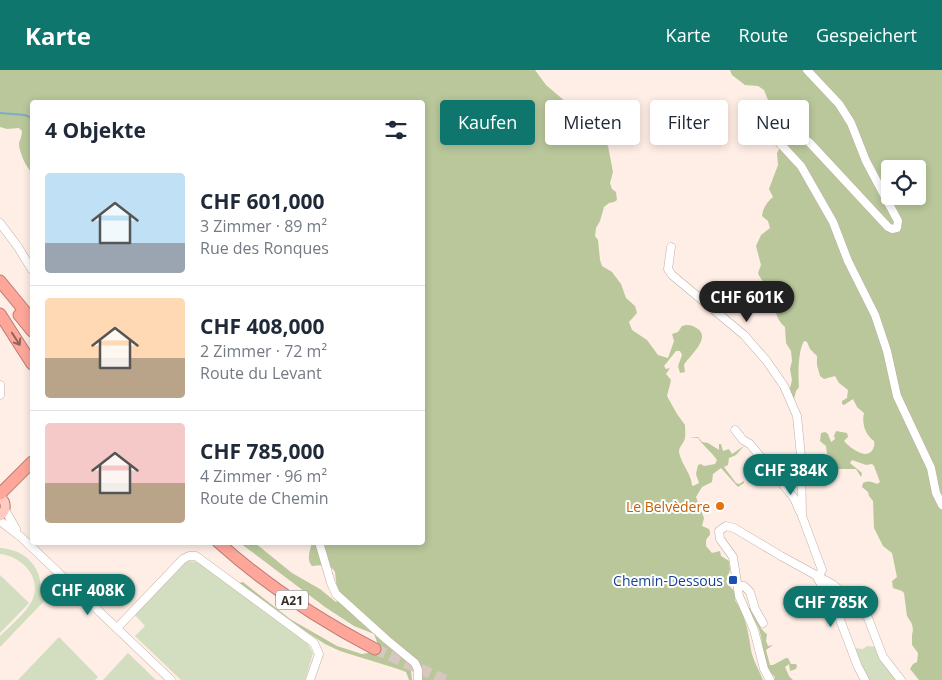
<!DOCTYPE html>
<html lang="de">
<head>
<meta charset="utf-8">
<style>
  body { margin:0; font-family:"Open Sans",sans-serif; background:#f2f2f3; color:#1f2937; height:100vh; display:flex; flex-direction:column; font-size:19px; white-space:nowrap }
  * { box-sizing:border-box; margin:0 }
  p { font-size:16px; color:#747a83 }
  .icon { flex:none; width:28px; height:28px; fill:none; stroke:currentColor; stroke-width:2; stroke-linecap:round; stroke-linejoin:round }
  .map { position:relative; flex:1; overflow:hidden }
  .side { position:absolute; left:30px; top:30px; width:395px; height:445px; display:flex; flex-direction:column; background:#fff; border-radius:5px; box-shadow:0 2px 8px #0003 }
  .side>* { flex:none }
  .guide { position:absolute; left:440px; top:30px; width:426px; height:45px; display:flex; gap:10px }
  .fabs { position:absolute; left:881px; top:90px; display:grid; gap:10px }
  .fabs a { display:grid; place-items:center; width:45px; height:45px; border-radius:5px; background:#fff; box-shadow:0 2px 8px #0003; font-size:25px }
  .price { position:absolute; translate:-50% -42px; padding:0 11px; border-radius:18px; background:#0f766e; color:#fff; font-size:16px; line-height:32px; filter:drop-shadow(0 1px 2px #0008) }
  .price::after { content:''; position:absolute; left:50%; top:30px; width:15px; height:11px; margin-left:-8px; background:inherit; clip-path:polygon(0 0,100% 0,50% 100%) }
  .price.current { background:#222; color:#fff }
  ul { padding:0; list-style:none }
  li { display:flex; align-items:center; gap:15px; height:125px; padding:0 15px }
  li+li { border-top:1px solid #e0e1e3 }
  li span { display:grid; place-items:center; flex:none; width:140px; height:100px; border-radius:5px; color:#555 }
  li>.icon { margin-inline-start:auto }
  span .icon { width:60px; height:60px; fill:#fffc; stroke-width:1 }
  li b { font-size:21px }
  h2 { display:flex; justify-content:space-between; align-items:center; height:60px; padding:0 15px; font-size:21px }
  .chip { padding:0 18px; border-radius:5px; background:#fff; box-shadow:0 2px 8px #0003; font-size:18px; line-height:45px }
  .chip.current { background:#0f766e; color:#fff }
  header { display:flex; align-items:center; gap:30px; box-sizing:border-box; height:70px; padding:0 25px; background:#0f766e; color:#fff }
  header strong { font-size:24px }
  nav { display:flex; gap:28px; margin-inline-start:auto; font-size:18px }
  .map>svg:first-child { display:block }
</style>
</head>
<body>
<header>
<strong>Karte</strong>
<nav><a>Karte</a><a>Route</a><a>Gespeichert</a></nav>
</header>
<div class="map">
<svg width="942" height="610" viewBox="0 0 942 610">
  <rect width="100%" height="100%" fill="#ffeee5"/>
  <g fill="#d3ddbf">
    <path d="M0,478c18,1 34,11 39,28 2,9 2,14 9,21l-48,50v-11c10,-10 25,-22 32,-35 11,-23 -10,-45 -32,-47z"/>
    <polygon points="187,491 200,492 308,574 313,583 305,610 181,610 135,566 145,556 135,545"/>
    <polygon points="0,505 29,533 0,563"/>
    <polygon points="59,567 98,607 95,610 18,610"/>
    <polygon points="867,576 876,577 898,610 867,610 854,578 863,579"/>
    <polygon points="128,583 156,610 103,610"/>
  </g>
  <g fill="#b9c79b" fill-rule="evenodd">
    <path d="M0,0h535l11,15 20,17 15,19 27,25 5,26 -3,11 2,6 4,3 1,8 -3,2 -5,1 -5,4 -4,14 -4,7 -1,8 3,4 2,20 2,6 10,6 9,12 5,14 9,8 2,7 -8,9 3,8 15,10 11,15 10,3 6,-17 -2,-7 6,-2 4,-6c6,-2 10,-1 16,3 13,10 -9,27 -14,36l1,7 -5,1 -2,-7 4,-11 -2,-4h-4l-12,15 2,3 4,-1 -4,6 5,6 -4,16 10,18 8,11c0,5 1,12 -1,16 -2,4 -5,6 -5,11 2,12 12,21 13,33l1,1 6,-3 -3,-9 2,-9 3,-1 3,2 11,-2 2,-4c-5,-8 -13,-13 -19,-22h-9l9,-1 4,5 6,1 11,7v-6h2l2,7 6,-2 3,5 12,-8 -8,9 -7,3 -1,7 -4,2 12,16 3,1 5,-3v2l-6,4 -17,-19 -8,6 -1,8 -10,5 -6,10 8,21 -2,8 7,3c3,9 -1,5 -3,12v5l6,7 8,-2 1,5 8,5 1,9 -4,12 10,11 -1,7c10,14 14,34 16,50 2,10 8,20 12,30h-341l-5,-20 -7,2 2,18h-3l-3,-8 -8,-3 -58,-18 -15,-7 -51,-33 -35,-26v-2l4,-1 47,37 47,27 25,8 13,-2 3,-7 -4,-11 -20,-8 -29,-19 -85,-64h15l37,30 28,16 16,13 2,-2 -3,-28c-4,-8 -15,-7 -23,-6 -6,-6 -2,-16 0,-23l110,-1v-440h-390v71c-6,-6 -13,-21 -13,-30 1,-4 3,-7 3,-12l-3,-3 -12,1 -7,-2z"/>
    <path d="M730,0h212v610h-23l-9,-11 3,-5 4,-2 1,-9 -6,-8v-10l1,-5 -1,-6 -5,-8 -3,-23 -2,-2 -9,-3 -1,-7 5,-4 -5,-24 -9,-7 -9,-18 -1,-27 -4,-5 -1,-4 -6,-5 1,-4c6,-3 9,-1 14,1l3,-2 -6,-16 -2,-2 -6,1 -14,-5 -2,3 12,10 -1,4 -5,-8h-18l-3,-3 -2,-7 -6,-5 -1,-8 -6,-5 1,-8 4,-1 3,2 3,8 4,-3 -1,-3 2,-5 11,2 1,4 -4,4c6,7 23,20 29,8 1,-2 2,-5 1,-8 0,0 -5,-4 -5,-5 -5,-5 -7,-16 -5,-23l-7,-6 -4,-8 -9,6 -2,-1v-3l5,-3 1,-8 -9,-7 -4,-7 -11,3 -4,-3 -3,-11v-9l-7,-7 -3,-7 -3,-1c-6,10 -6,34 -5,46l-3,4 -2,8 -5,-7 3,-12 -2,-11 2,-8 -1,-10 -5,-8 -1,-16c-12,-10 -9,-24 -15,-37 -4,-7 -9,-9 -12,-17l3,-8 -5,-19 5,-11 9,-7 -2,-7 -6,-5c1,-8 5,-14 11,-19l-4,-8 9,-24 -1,-12 6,-11 -6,-9 1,-8 -14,-35 -6,-4 -13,-1 -13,-10zM890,99h28v27h-28z"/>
    <path d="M748,538h2c6,8 9,21 17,26l-1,7 2,5 5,-1 -7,5 4,15h3l13,-7h2l3,6h5l1,2 -1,3 -6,2 -1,-7 -4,3 4,9 4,4h-19l1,-3c-13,-10 -11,-33 -16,-48 -3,-7 -8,-14 -11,-21z"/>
  </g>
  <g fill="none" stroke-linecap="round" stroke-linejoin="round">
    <polyline stroke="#7cadc4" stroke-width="2" points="0,43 25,45 32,48"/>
    <polyline stroke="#d6c7bf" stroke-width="11" stroke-dasharray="11 5.5" stroke-linecap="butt" points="375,579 445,610"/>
    <defs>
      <g id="minor">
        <polyline points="807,0 839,34 851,53 866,91 898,151 897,158 892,159 888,157 809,72 772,47 763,47 761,53 801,96 833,152 848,191 875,245 887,281 897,326 931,398 936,423 942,435"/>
        <polyline points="0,153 18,177 32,200"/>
        <polyline points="671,177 668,199 672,205 744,265 766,290 784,316 797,346 801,386 802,446 822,500 819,506"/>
        <polyline points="0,315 0,325"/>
        <polyline points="735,360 743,370 750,374 794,428 800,442"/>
        <polyline points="5,440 16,459"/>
        <polyline points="0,451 21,467 171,610"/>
        <polyline points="319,472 331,513 336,524 387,570 415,593 418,600 418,610"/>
        <polyline points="816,505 839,547 858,597 865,610"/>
        <polyline points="738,516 744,516 750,522 755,539 763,553"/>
        <polyline points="117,558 183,489 189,486 196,486 314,573 319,584 310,610"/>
        <polyline points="770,610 764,599 754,560 739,526 733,487 720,469 719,461 726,456 734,458 781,486 832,514 856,532 868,548 883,587 901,610"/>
      </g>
      <path id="major" d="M0,427c7,5 7,13 0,19"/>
      <g id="highway">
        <polyline points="0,211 32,250"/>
        <polyline points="0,244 32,294"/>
        <polyline points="19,245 32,261"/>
        <polyline points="0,424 32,392"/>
        <path d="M218,472c48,43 101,78 157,107"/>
      </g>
    </defs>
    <use href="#minor" stroke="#c1ada3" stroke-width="9"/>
    <use href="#major" stroke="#b77c72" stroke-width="11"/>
    <use href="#highway" stroke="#b77c72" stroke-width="13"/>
    <use href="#minor" stroke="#fff" stroke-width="8"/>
    <use href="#major" stroke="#fecac2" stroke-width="9"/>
    <use href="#highway" stroke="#fea69a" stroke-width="11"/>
  </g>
  <defs><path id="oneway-shaft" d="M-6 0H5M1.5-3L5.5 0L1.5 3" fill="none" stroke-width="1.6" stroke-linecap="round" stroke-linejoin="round" transform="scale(1.25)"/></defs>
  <use stroke="#8f635c" href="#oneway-shaft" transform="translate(16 269) rotate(57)"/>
  <circle fill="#e8710a" stroke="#fff" stroke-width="2" cx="720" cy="436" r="5"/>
  <rect fill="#1a4fb4" stroke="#fff" stroke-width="2" x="728" y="505" width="10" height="10" rx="2.5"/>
  <g text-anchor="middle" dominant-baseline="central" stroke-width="4" stroke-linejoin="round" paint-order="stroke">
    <rect fill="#fff" stroke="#716c69" stroke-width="1" x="276" y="520.5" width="32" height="19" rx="4"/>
    <g font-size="12" font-weight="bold" fill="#342d29">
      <text x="292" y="530">A21</text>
    </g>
    <g font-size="14" fill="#c56008" stroke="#fff" text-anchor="end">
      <text x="710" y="436">Le Belvèdere</text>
    </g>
    <g font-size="14" fill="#164399" stroke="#fff" text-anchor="end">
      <text x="723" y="510">Chemin-Dessous</text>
    </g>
  </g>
</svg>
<div class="fabs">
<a><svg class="icon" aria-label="locate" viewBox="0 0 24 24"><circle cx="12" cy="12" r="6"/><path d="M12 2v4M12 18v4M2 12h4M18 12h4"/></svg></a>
</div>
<b class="price current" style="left:747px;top:253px">CHF 601K</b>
<b class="price" style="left:791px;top:426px">CHF 384K</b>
<b class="price" style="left:88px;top:546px">CHF 408K</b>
<b class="price" style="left:831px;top:558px">CHF 785K</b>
<div class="guide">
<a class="chip current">Kaufen</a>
<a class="chip">Mieten</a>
<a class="chip">Filter</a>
<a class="chip">Neu</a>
</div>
<section class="side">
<h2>4 Objekte<svg class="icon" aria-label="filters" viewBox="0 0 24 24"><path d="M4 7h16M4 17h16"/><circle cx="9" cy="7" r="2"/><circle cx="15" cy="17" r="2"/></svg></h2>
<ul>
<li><span style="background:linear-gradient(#bfe0f5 70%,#9aa5b1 0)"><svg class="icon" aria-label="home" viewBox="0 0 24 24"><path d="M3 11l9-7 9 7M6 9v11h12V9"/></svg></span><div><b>CHF 601,000</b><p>3 Zimmer · 89 m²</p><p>Rue des Ronques</p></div></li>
<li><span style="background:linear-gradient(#ffd9b3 60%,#b9a48a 0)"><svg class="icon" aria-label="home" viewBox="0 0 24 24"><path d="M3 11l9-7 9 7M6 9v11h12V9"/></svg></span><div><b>CHF 408,000</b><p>2 Zimmer · 72 m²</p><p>Route du Levant</p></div></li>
<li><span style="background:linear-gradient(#f6c9c9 60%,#b9a48a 0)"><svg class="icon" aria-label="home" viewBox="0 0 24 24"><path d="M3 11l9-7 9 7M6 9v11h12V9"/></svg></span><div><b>CHF 785,000</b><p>4 Zimmer · 96 m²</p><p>Route de Chemin</p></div></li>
</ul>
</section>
</div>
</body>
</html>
